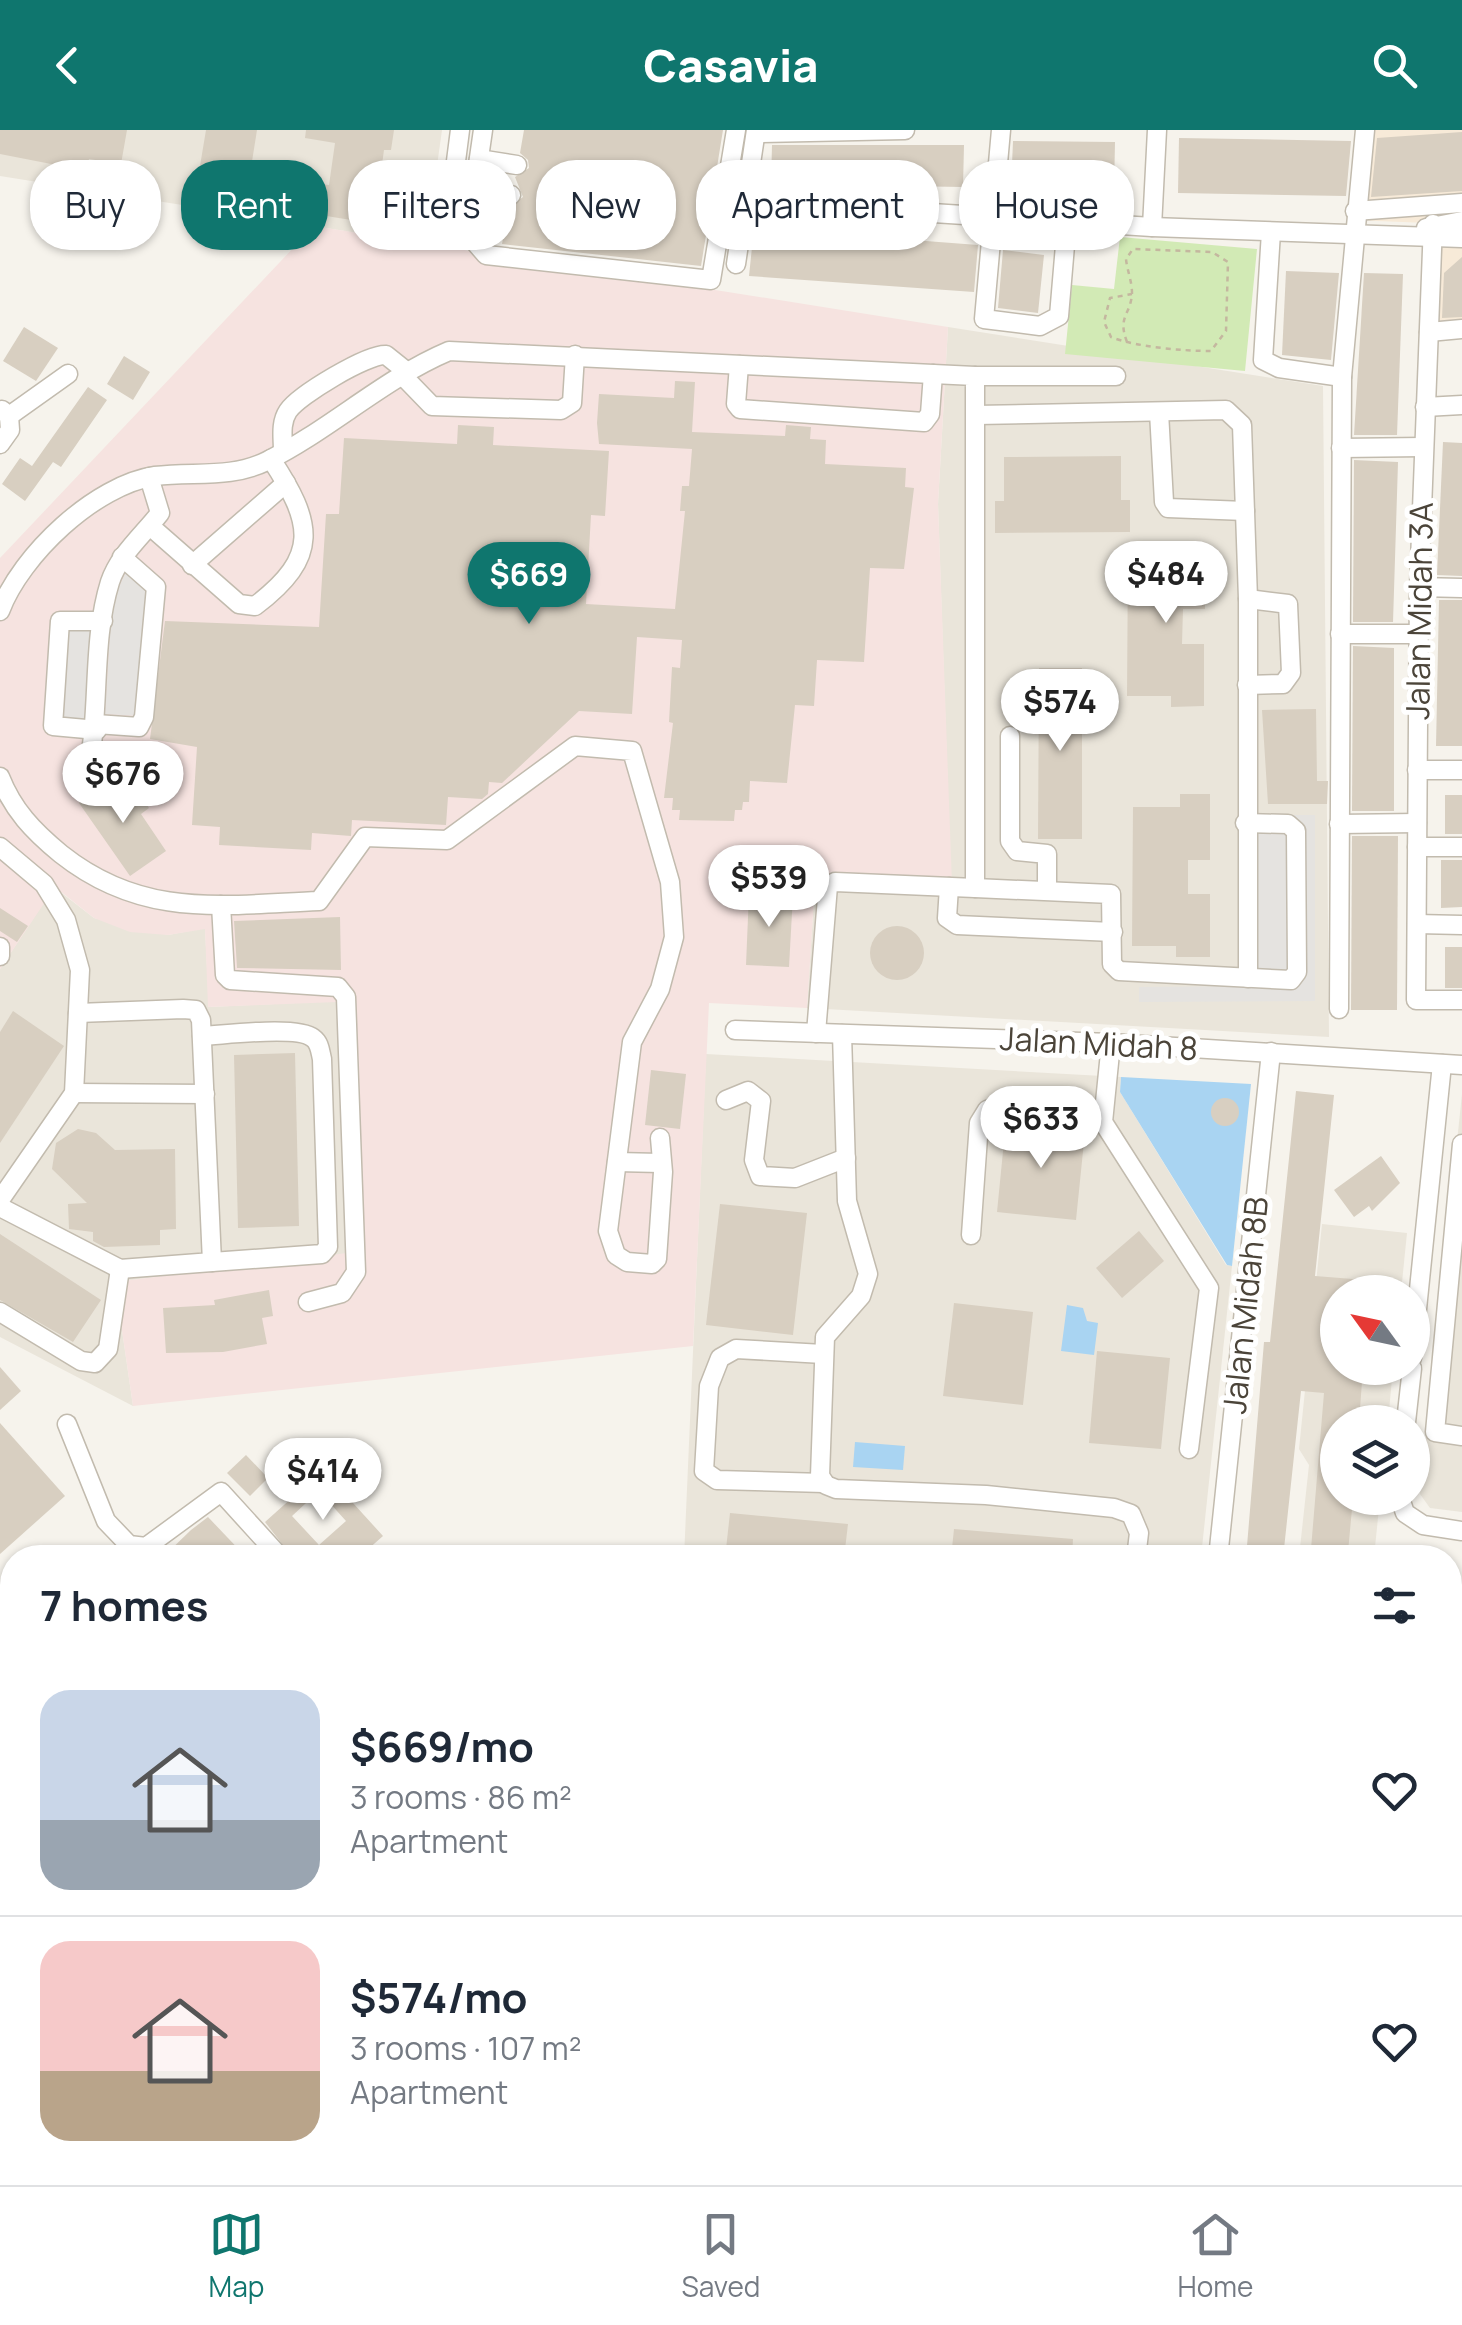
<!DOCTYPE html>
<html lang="en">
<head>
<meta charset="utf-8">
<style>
  body { margin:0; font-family:Manrope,sans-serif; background:#f6f6f7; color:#1f2937; height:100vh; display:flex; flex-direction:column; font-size:38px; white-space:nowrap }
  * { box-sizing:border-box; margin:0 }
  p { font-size:32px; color:#747a83 }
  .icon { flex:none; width:55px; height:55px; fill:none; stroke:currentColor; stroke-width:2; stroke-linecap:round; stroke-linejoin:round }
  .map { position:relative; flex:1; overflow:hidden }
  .side { position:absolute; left:0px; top:1415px; width:1462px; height:640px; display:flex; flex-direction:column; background:#fff; border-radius:40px 40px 0 0; box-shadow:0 2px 8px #0004 }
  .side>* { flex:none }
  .banner { position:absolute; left:30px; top:30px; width:1402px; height:90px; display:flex; gap:20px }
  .needle { width:65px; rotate:303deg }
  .tools { position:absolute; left:1320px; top:1145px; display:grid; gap:20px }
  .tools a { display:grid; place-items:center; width:110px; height:110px; border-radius:50%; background:#fff; box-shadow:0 2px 8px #0004; font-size:50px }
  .price { position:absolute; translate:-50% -85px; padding:0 22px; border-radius:35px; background:#fff; color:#222; font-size:32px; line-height:65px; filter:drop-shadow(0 2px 5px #0008) }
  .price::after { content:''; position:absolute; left:50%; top:60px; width:30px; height:22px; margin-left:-15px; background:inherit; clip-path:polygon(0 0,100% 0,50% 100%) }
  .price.active { background:#0f766e; color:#fff }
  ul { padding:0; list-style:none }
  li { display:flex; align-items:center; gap:30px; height:250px; padding:0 40px }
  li+li { border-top:2px solid #e0e1e3 }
  li span { display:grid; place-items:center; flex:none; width:280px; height:200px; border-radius:30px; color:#555 }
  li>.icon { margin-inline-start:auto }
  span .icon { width:120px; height:120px; fill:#fffc; stroke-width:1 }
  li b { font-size:42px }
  h2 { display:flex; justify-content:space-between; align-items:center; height:120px; padding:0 40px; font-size:42px }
  .chip { padding:0 35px; border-radius:40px; background:#fff; box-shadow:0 2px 8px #0004; font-size:35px; line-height:90px }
  .chip.active { background:#0f766e; color:#fff }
  header { display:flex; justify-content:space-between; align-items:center; height:130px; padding:0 40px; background:#0f766e; color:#fff; font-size:45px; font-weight:800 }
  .menu { display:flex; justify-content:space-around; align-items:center; height:140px; border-top:2px solid #e0e1e3; background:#fff; font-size:28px; color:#747a83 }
  .menu a { display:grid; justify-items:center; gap:5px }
  .menu .active { color:#0f766e }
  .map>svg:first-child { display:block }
</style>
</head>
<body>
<header><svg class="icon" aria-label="back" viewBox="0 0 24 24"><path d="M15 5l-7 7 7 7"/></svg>Casavia<svg class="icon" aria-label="search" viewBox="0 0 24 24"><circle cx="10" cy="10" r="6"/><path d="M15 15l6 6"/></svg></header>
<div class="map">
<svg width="1462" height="2055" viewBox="0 0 1462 2055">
  <rect width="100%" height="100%" fill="#f6f3ec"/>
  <g fill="#eae5da">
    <polygon points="0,0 442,0 426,114 0,46"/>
    <polygon points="948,197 1323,256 1329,907 807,878 815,753 951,754 938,374"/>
    <polygon points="54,757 94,788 168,805 205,798 209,877 337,871 347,1124 115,1152 133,1276 0,1207 0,839"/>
    <polygon points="706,924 1121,947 1120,962 1226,1135 1232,1136 1201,1427 684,1428"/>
    <polygon points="1462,964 1462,1382 1430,1378 1420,1364"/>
    <polygon points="1322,1094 1407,1103 1401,1162 1338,1162 1338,1238 1393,1238 1388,1292 1338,1292 1338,1368 1380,1368 1374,1427 1299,1427 1309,1335 1299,1319"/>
  </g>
  <polygon fill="#f7ead8" points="1361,0 1462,0 1462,203 1429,206 1428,93 1352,90"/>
  <polygon fill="#efe8d6" points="0,1888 12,1911 12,2042 83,2043 90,2055 0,2055"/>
  <g fill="#f6e3e0">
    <polygon points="314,96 948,197 938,374 952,754 815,754 807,878 709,873 693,1216 133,1276 115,1152 347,1123 337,872 208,877 205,799 168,805 130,802 94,788 55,757 0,839 0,428"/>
    <polygon points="1211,2042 1212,2055 960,2055 950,2043"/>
  </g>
  <polygon fill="#d2eab5" points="1120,107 1257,119 1245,241 1065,224 1072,155 1114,159"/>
  <g fill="#e5e3e0">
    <polygon points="126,442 147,454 152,463 145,477 139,586 105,584 112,472"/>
    <polygon points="66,494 99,496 93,594 60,592"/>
    <polygon points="1254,685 1315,685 1315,871 1139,872 1139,857 1255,856"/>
  </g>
  <g fill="#a9d4f2">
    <polygon points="1121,947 1251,954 1232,1136 1227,1135 1120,962"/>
    <polygon points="1067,1175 1083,1178 1087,1191 1098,1193 1094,1225 1061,1221"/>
    <polygon points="855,1312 905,1316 903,1340 853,1337"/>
  </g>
  <g fill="#d8cfc1" fill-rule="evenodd">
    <polygon points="0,0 127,0 121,34 89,29 87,41 0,24"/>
    <polygon points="206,0 257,0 247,63 197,54"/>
    <polygon points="306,0 394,0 391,20 384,20 378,63 388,65 382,95 314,84 319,54 329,55 335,13 305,8"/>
    <polygon points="524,0 723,0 701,136 502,114 509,77 523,67 515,47 529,38 528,30 520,23"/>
    <polygon points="1462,2 1462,61 1371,67 1377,8"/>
    <polygon points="1179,8 1351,11 1346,66 1178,63"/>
    <polygon points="1013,11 1115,12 1114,59 1011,58"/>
    <polygon points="772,15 964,15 963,57 771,54"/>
    <polygon points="754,98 978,115 974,162 749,146"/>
    <polygon points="1003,120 1044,125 1038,183 998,178"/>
    <polygon points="1462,127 1462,187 1442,188 1444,143"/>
    <polygon points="1286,141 1339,143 1331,230 1282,225"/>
    <polygon points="1364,143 1403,144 1397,305 1354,305"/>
    <polygon points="24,197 58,218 36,251 3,231"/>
    <polygon points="124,226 150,242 133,270 107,254"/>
    <polygon points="675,251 695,252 692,302 785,306 786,295 811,297 810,309 826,310 825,334 906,338 905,357 914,358 904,439 870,438 864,532 817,530 814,576 795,575 787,653 750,651 749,672 743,672 742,680 735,680 734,691 679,690 680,680 672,680 673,668 664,668 673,593 669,592 672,537 680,538 682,510 637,507 632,584 579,581 502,653 489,652 488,664 482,669 448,667 446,695 352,690 351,706 312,703 311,720 219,715 220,697 192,695 197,617 150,609 165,491 319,497 326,384 339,384 344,308 457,314 458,295 494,297 493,315 609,321 605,386 591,385 586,474 675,479 685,381 680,381 682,356 689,356 692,319 599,314 597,293 599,264 674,268"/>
    <polygon points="88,257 107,270 61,337 53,332 25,371 2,354 20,328 32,336"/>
    <polygon points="1443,312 1462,313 1462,446 1437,445"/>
    <polygon points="1121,326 1121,370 1130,370 1130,402 995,403 995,371 1004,371 1004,327"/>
    <polygon points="1354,330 1398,332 1393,492 1353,492"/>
    <polygon points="1175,413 1205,413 1205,479 1183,479 1182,514 1204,514 1204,576 1171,577 1171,566 1127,566 1128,426 1175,426"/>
    <polygon points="1439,470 1462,470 1462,616 1436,616"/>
    <polygon points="1353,516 1394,518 1394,681 1352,681"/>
    <polygon points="1039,538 1082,538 1082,709 1038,709"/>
    <polygon points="1316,579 1317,651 1328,651 1327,674 1268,674 1262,580"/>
    <polygon points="115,647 130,669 139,663 149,678 141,684 166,721 130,746 79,673"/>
    <polygon points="1180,664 1210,664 1210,730 1188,730 1188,764 1210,764 1210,827 1176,827 1176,816 1132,816 1133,677 1180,677"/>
    <rect x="1445" y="665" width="17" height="39"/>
    <polygon points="1352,706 1398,706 1397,880 1351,880"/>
    <polygon points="1441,730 1462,730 1462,777 1441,778"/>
    <polygon points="749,763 793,765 789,837 746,835"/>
    <polygon points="0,778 28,796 17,812 0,801"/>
    <polygon points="340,787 341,840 237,838 234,791"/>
    <circle cx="897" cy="823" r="27"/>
    <rect x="1445" y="817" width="17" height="41"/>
    <polygon points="13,881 64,916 0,1013 0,902"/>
    <polygon points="295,923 299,1096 238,1098 234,925"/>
    <polygon points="651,940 686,944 680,999 645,995"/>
    <polygon points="1296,961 1334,965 1315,1146 1391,1152 1391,1162 1338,1162 1338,1238 1363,1238 1359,1292 1338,1292 1338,1368 1353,1368 1348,1422 1311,1419 1324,1263 1301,1261 1283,1428 1246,1428 1264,1212 1270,1212"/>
    <circle cx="1225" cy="982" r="14"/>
    <polygon points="1006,991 1085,1002 1076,1090 997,1082"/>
    <polygon points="78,999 96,1003 115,1020 175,1019 176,1099 160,1100 160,1115 104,1117 93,1111 93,1102 69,1099 68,1074 87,1073 52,1039 56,1013"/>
    <polygon points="1381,1026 1400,1053 1372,1081 1369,1076 1354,1087 1334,1060"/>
    <polygon points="720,1074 807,1083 793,1205 706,1195"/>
    <polygon points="1139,1101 1164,1131 1122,1168 1096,1138"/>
    <polygon points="0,1104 101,1170 73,1212 0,1170"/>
    <polygon points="269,1160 273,1186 262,1188 267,1214 223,1222 166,1223 163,1178 215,1175 214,1170"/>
    <polygon points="954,1173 1033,1182 1023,1275 943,1266"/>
    <polygon points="1097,1221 1170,1228 1161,1319 1089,1313"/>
    <polygon points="0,1237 21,1261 0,1280"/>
    <polygon points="0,1293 65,1366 0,1424"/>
    <polygon points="246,1325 268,1348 250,1366 227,1343"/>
    <path d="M323,1340l60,66 -25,22h-65l-28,-36zM319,1361l27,30 -27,24 -27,-29z"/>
    <polygon points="730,1383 848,1394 844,1428 725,1428"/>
    <polygon points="208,1387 247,1428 162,1428 191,1400"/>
    <polygon points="954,1399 1073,1409 1072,1428 951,1428"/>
  </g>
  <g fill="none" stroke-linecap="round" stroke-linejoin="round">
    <defs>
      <g id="minor">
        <polyline points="460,0 447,101 468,104 483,0"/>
        <polyline points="1001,0 984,189 1040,196 1059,186 1067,92"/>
        <polyline points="756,3 905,0"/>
        <polyline points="479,29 517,35"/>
        <polyline points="475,61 511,65"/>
        <polyline points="745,71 1152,97 1462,108"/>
        <polyline points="1355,81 1462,73"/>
        <polyline points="1433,94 1419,457 1416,870 1462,870"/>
        <polyline points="1152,97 1157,0"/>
        <polyline points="1426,98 1462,91"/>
        <polyline points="1271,102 1263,230 1279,238 1342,247"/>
        <polyline points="468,104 486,125 711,150 736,0"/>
        <polyline points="736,134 756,0"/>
        <polyline points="1429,202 1462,199"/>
        <polyline points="739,235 736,274 740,279 924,292 930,284 933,244"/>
        <polyline points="401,244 432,276 561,280 572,273 575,225"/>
        <polyline points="975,246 1116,246"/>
        <polyline points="1425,277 1462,275"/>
        <polyline points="1159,282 1164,372 1168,378 1245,381"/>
        <polyline points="976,285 1226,280 1242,295 1248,469 1248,848"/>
        <polyline points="9,286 68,244"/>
        <polyline points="0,314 10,300 9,286 2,280"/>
        <polyline points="1341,318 1423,317"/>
        <path d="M283,321c0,-13 -3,-28 5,-40 11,-16 79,-57 98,-56l20,16"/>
        <path d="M150,396l89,78 16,2c66,-50 58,-83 16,-147"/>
        <polyline points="192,435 286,353"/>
        <polyline points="1419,457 1462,458"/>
        <path d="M0,481c21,-56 95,-126 155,-135 39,-5 75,3 112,-15 64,-32 116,-82 182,-110l526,25v512l-140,-6 -7,4 -12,147"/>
        <polyline points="1340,504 1418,504"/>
        <polyline points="1247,555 1283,554 1291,543 1288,474 1248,469"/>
        <polyline points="96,594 139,597 144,587 156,457 122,427"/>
        <polyline points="97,600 53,596 60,491 103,491"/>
        <polyline points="1010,606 1010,711 1017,721 1047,724 1047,760"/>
        <polyline points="1417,640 1462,640"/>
        <path d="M87,644c14,-62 4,-131 23,-192 9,-27 33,-47 50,-69l-11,-36"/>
        <path d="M0,647c13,33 33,54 61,77 82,65 160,51 258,47l46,-64 82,3 128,-94 57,5 38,131 4,55 -14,52 -28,53 -24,189 8,24 11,7 25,2 5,-5 6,-87 -3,-34"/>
        <polyline points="1339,694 1417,693"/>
        <polyline points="0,717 44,754 66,790 80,840 74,963 0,1070"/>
        <polyline points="1417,717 1462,717"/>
        <polyline points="949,757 947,788 957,795 1113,802"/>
        <polyline points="975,758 1111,764 1112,834 1119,841 1291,850 1297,842 1296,701 1288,694 1245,693"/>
        <polyline points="221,775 225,845 230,850 338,857 346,867 356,1142 342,1163 308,1172"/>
        <polyline points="1417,794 1462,795"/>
        <polyline points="0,817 0,826"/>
        <polyline points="1339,879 1342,247 1365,0"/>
        <polyline points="735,900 1111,913 1462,935"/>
        <polyline points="842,904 847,1071 868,1144 861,1166 825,1207 820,1346 826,1355 836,1359 986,1365 1114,1378 1131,1384 1139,1403 1136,1428"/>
        <path d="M202,906c23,-1 95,-11 111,2 7,5 7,13 9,21l6,188 -6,7 -110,8"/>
        <polyline points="1111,913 1103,992 1209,1158 1189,1319"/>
        <polyline points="74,963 205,964"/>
        <polyline points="726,970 748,961 761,971 754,1030 760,1046 795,1048 846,1028"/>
        <polyline points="1462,1014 1435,1302 1462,1306"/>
        <polyline points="617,1032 660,1033"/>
        <polyline points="0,1077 120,1139 212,1132 201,890 196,880 183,879 78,883"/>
        <polyline points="971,1105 979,993 987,980 1000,975 1103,992"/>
        <polyline points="0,1182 81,1231 95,1233 108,1219 120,1139"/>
        <polyline points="823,1224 736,1219 720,1228 709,1256 704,1341 717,1350 824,1353"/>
        <polyline points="1412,1228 1442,934"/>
        <polyline points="1406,1292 1412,1238"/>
        <polyline points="67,1294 106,1391 129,1415 146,1417 221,1362 281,1428"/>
        <polyline points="1400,1368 1405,1383 1423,1395 1462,1401"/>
        <polyline points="1218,1428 1271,922"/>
        <polyline points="1450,1613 1462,1609"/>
        <polyline points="12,1831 4,1848 12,1917"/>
        <polyline points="35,2042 38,2055"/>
        <polyline points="254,2042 262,2055"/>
        <polyline points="975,2042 984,2055"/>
        <polyline points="1013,2042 1031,2055"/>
        <polyline points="410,2055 411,2054"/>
        <polyline points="515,2055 532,2042"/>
        <polyline points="567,2055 577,2042"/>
        <polyline points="1180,2055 1183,2042"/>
        <polyline points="1246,2055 1246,2042"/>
      </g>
      <g id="major">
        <polyline points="0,1730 12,1757"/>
        <polyline points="0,1796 12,1821"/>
        <polyline points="147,2042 155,2055"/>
        <polyline points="178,2042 186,2055"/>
      </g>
    </defs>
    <use href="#minor" stroke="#c2bbae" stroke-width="21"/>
    <use href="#major" stroke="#e6c16a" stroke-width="26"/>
    <path stroke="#c4b79f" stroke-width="2.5" stroke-dasharray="5 5" stroke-linecap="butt" d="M1127,212c-10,-26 4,-27 5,-49 0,-12 -5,-23 -6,-34l7,-10 79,3 16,10 -2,69 -15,20c-28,0 -75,-4 -100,-14l-7,-15 6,-24 22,-4"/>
    <use href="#minor" stroke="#fff" stroke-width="18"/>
    <use href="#major" stroke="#ffe39c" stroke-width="22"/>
  </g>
  <g text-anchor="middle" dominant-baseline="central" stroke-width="10" stroke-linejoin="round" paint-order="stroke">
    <g font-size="32" fill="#4b4439" stroke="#fff">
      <text transform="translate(1419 481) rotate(-89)">Jalan Midah 3A</text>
      <text transform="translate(1099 913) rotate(3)">Jalan Midah 8</text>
      <text transform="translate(1245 1175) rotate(-84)">Jalan Midah 8B</text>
    </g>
  </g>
</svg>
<div class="tools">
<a><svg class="needle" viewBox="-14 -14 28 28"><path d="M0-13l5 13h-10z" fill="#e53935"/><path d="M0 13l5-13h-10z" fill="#747a83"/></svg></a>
<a><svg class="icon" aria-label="layers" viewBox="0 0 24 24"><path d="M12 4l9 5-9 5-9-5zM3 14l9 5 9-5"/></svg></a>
</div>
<b class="price" style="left:1166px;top:496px">$484</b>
<b class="price active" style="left:529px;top:497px">$669</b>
<b class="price" style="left:1060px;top:624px">$574</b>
<b class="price" style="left:123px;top:696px">$676</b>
<b class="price" style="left:769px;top:800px">$539</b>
<b class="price" style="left:1041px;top:1041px">$633</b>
<b class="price" style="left:323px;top:1393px">$414</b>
<div class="banner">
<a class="chip">Buy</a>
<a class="chip active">Rent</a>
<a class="chip">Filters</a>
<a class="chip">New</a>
<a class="chip">Apartment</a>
<a class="chip">House</a>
</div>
<section class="side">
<h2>7 homes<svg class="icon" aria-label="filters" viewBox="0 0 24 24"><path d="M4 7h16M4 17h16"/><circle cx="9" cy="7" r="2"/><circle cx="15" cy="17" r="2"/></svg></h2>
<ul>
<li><span style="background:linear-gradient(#c9d6e8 65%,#9aa5b1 0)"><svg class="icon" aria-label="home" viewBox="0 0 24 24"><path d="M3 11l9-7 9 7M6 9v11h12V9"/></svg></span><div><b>$669/mo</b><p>3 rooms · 86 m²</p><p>Apartment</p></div><svg class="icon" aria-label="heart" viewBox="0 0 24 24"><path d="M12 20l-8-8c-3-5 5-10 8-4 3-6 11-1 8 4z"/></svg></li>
<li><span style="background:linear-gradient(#f6c9c9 65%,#b9a48a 0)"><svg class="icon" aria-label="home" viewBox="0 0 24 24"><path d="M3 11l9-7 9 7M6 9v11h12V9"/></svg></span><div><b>$574/mo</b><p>3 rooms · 107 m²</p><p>Apartment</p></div><svg class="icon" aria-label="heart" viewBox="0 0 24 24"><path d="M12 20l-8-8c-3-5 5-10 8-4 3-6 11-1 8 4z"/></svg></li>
</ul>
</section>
</div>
<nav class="menu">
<a class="active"><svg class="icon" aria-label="map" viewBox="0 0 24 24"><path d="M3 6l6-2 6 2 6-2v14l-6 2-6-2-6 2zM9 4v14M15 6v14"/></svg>Map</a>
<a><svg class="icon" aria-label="saved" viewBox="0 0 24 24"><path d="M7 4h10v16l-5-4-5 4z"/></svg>Saved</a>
<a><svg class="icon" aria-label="home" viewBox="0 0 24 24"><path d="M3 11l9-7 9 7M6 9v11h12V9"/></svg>Home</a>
</nav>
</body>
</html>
